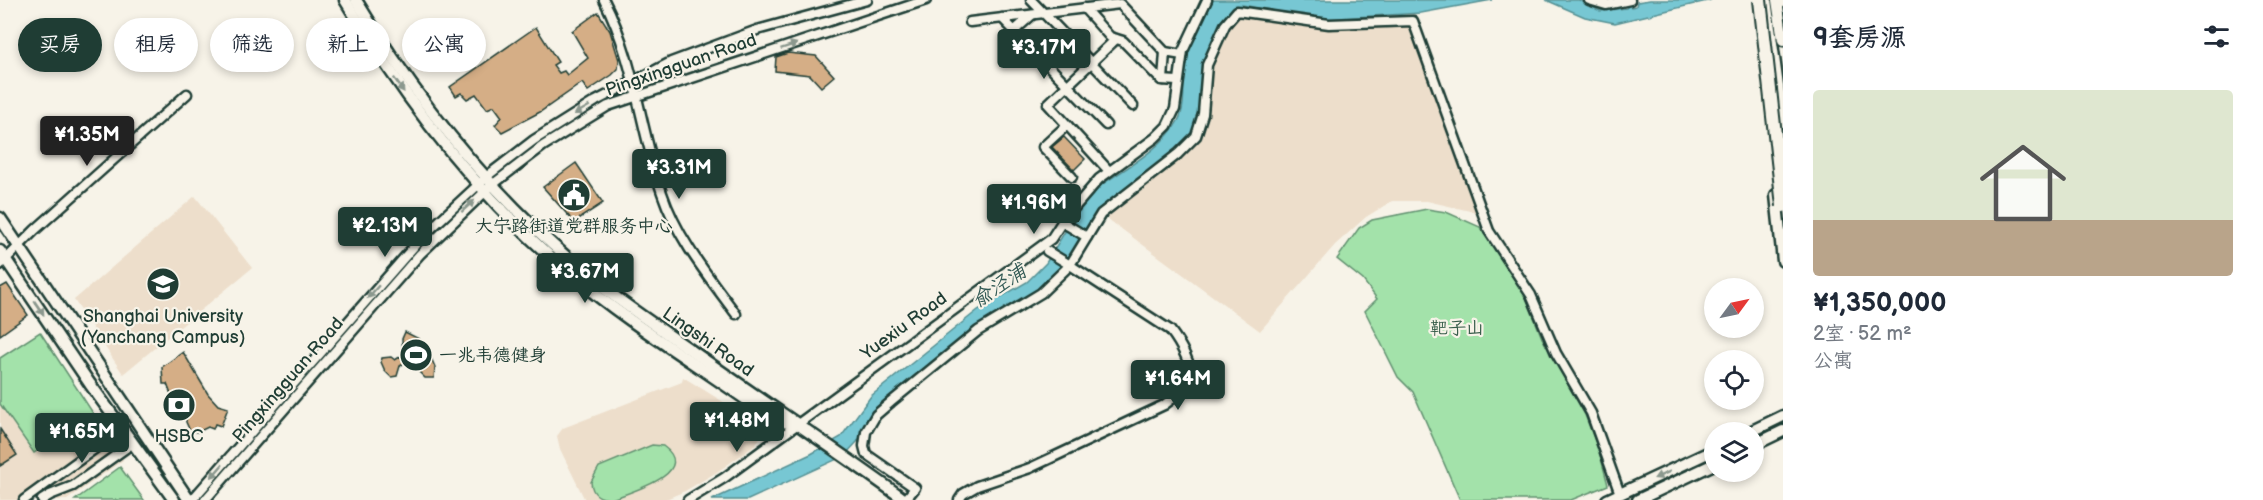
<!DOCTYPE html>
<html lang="zh">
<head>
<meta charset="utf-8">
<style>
  body { margin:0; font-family:"Balsamiq Sans","LXGW WenKai TC",sans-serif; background:#f6f6f7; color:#1f2937; height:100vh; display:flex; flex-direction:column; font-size:22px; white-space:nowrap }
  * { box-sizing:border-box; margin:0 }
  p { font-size:20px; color:#747a83 }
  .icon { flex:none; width:33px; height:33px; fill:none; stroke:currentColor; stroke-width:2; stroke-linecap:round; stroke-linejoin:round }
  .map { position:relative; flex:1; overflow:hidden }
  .panel { display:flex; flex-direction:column; background:#fff; width:480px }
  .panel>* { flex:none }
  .banner { position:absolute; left:18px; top:18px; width:570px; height:54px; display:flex; gap:12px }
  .needle { width:39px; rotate:57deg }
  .controls { position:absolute; left:1704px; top:278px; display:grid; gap:12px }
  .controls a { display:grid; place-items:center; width:60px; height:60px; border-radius:50%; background:#fff; box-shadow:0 3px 9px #0003; font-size:30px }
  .price { position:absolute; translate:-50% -51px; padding:0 14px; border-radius:6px; background:#1f3d34; color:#fff; font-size:20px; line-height:39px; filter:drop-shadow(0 2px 3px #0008) }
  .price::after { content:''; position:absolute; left:50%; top:36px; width:18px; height:14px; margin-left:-9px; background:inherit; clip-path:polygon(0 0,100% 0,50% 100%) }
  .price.active { background:#222; color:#fff }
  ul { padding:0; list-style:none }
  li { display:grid; align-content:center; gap:12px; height:318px; padding:0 30px }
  li span { display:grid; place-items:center; height:186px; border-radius:6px; color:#555 }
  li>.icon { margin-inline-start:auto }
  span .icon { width:108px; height:108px; fill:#fffc; stroke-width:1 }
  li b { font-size:26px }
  h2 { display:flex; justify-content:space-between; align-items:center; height:72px; padding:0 30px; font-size:26px }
  .pill { padding:0 21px; border-radius:27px; background:#fff; box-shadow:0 3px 9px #0003; font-size:21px; line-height:54px }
  .pill.active { background:#1f3d34; color:#fff }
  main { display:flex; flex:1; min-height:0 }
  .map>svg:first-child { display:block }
</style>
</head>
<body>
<main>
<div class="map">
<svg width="1783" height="500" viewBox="0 0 1783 500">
  <rect width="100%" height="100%" fill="#f7f3e8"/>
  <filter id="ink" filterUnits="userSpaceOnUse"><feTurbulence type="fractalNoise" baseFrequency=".0167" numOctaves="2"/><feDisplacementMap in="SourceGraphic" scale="12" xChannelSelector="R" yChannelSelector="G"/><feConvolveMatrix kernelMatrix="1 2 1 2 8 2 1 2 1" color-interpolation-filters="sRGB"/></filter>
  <g filter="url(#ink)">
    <g fill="#eddecb">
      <polygon points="1237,11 1329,24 1413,21 1483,214 1427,201 1392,201 1366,217 1335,245 1260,331 1101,214 1196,136 1207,65"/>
      <polygon points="195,196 252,268 123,374 74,300"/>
      <polygon points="683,377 759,424 762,428 760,438 753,447 717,472 685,491 664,500 585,500 560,449 557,436 563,428 682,382"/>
      <polygon points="0,404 34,453 93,413 123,460 67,500 0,500"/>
    </g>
    <g fill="#a3e2aa" stroke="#61906f" stroke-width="1.5">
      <polygon points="1427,209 1446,212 1480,227 1526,297 1542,338 1585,415 1599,451 1608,485 1571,500 1460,500 1413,392 1398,377 1365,311 1377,299 1363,280 1337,259 1359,228 1372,220"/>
      <polygon points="40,332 93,413 34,453 0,404 0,358"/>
      <path d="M652,445l11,1c37,27 -33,46 -51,53 -12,0 -20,-4 -21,-17l8,-15z"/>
      <polygon points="120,467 144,500 75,500"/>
    </g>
    <g fill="#77c7d3" stroke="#549093" stroke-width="1.5">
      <path d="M1213,0h279l-71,13 -99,6 -80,-14c-18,3 -32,40 -37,56 -7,23 0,48 -11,70 -4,9 -11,15 -19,21l-76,58 -40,64 -9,9 -34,21 -145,116 -14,22 -13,14 -96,44h-36l99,-46 30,-17 30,-41 107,-86 49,-28 19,-19 38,-63 10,-10c25,-18 69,-41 84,-69 8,-14 5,-34 6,-50 1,-19 16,-56 29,-71z"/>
      <polygon points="1546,0 1579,0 1600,11 1626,8 1630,5 1631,7 1636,6 1637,2 1650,0 1711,0 1615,23 1585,17"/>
    </g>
    <g fill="#d5ae86" stroke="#1f3d34" stroke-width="1.5">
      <polygon points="598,12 610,31 619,60 618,69 612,75 588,91 582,83 540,112 502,132 495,125 502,117 494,106 487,109 476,94 467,99 461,93 456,96 450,87 536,27 558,62 553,65 559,73 564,71 567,75 588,58 572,31"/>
      <polygon points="788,53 816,56 834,76 821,87 810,75 775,71 776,57"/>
      <polygon points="1064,137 1085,159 1074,170 1052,147"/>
      <polygon points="576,163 603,203 574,222 543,187"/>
      <polygon points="7,284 28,315 0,335 0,288"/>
      <polygon points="405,332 419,339 429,353 435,367 434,378 425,378 408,361 400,366 397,376 391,377 385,371 381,362 382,358 391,357 395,360 403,355 402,339"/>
      <polygon points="183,352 208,394 218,405 228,408 221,426 215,424 213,429 208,427 198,432 190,431 186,422 186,416 172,397 167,384 163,384 162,367"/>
      <polygon points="0,429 17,455 0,466"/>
    </g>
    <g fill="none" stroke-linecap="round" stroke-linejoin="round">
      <defs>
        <g id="minor">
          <path d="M604,0c31,60 36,129 58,193 15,45 46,83 74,121"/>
          <polyline points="1031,0 1133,106"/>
          <polyline points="1589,0 1606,5 1630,0"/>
          <polyline points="1084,8 1110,37 1123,41 1161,80 1177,81"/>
          <polyline points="1002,18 1106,125"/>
          <polyline points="970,22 1120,4 1165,52 1182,55"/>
          <polyline points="1014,31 1032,15"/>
          <polyline points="1163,80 1165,52"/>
          <polyline points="1067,125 1043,147 1072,177"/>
          <polyline points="1109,171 1048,104 1116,39"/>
          <polyline points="1062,222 1087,237"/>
          <polyline points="0,265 35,230 187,94"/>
          <polyline points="24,500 122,429"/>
          <polyline points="42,500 50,495 73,486 133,443"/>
          <polyline points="192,500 424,235 491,173 534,140 596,101 671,62 757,30 867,0"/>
          <polyline points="205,500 420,254 492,185 543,146 608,106 926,0"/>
          <polyline points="688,500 724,478 1051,239 1062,222 1099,179 1155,138 1167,126 1175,109 1183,51 1207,0"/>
          <polyline points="905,500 915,488 866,454 864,446 866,432 876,415 891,402 978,331 1041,293 1070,265 1047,251"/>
          <path d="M959,500l4,-6 14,-8 53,-18 134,-63 27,-21c3,-17 -11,-41 -21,-54l-100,-65 31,-51 77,-60 18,-18 7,-22 4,-49 18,-40 12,-14 92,13 84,-3 76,210 42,64 25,58 35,60 29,81"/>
        </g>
        <g id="major">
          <path d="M345,0c61,102 132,195 223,272 65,55 139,98 207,148l16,4"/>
          <path d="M356,0c59,98 129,187 216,262 36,32 77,59 117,87 72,51 145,99 216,151"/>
          <polyline points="1766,0 1783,122"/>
          <polyline points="1777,0 1783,40"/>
          <polyline points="1776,195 1783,261"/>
          <polyline points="0,218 189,500"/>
          <polyline points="0,251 90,384 174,500"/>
          <polyline points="1750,432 1783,416"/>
          <polyline points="1754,445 1783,431"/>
          <polyline points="1607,500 1714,450"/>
          <polyline points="1638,500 1714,464"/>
        </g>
        <polyline id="highway" points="1783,0 1783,1"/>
      </defs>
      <use href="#minor" stroke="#1f3d34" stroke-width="13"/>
      <use href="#major" stroke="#1f3d34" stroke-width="15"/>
      <use href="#highway" stroke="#1f3d34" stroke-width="16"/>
      <use href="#minor" stroke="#f7f3e8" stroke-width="8"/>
      <use href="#major" stroke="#f7f3e8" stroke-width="10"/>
      <use href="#highway" stroke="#f7f3e8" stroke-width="12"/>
      <defs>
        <polyline id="highway-bridge" points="1760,0 1783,206"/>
      </defs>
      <use href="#highway-bridge" stroke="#1f3d34" stroke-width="16" stroke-linecap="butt"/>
      <use href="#highway-bridge" stroke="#f7f3e8" stroke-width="12"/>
    </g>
    <defs><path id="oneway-solid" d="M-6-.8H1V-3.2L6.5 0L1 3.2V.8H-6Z" transform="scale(1.5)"/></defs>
    <g fill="#8b988e">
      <use href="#oneway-solid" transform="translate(789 46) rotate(-18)"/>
      <use href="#oneway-solid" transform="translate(399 85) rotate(55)"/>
      <use href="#oneway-solid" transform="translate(582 110) rotate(150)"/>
      <use href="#oneway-solid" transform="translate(468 206) rotate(-42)"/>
      <use href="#oneway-solid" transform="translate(373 292) rotate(131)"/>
      <use href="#oneway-solid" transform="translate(39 308) rotate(56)"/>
      <use href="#oneway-solid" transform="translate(217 471) rotate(131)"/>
      <use href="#oneway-solid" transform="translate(1662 475) rotate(156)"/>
    </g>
  </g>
  <defs>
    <symbol id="civic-disc" viewBox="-11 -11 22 22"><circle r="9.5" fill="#1f3d34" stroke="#f7f3e8"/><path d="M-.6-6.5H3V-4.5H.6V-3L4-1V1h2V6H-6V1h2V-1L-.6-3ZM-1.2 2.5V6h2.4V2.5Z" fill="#fff"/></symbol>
    <symbol id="university-disc" viewBox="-11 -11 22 22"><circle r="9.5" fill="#1f3d34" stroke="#f7f3e8"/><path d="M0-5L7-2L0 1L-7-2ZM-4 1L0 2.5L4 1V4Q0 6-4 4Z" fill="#fff"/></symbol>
    <symbol id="stadium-disc" viewBox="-11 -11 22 22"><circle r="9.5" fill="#1f3d34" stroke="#f7f3e8"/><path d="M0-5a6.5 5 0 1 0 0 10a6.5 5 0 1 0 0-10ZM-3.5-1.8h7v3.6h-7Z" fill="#fff"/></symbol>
    <symbol id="bank-disc" viewBox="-11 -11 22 22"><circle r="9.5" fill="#1f3d34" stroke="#f7f3e8"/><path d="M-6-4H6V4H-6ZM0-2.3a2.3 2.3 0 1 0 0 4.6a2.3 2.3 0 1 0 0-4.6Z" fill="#fff"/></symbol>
  </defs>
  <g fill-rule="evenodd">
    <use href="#civic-disc" x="555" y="176" width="38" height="38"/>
    <use href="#university-disc" x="144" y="265" width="38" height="38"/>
    <use href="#stadium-disc" x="397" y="336" width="38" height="38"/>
    <use href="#bank-disc" x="160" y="386" width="38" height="38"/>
  </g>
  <g text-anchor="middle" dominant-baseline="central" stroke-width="4.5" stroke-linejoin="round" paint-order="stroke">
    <g font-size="18" fill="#1f3d34" stroke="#f7f3e8">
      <text transform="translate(681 65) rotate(-19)">Pingxingguan Road</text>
      <text transform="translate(904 326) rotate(-36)">Yuexiu Road</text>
      <text transform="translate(708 342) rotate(35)">Lingshi Road</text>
      <text transform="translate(288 380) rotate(-49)">Pingxingguan Road</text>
    </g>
    <g font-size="18" fill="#1f3d34" stroke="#f7f3e8">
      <text x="574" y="226">大宁路街道党群服务中心</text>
      <text x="163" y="316">Shanghai University<tspan x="163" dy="21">(Yanchang Campus)</tspan></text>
      <text x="439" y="355" text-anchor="start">一兆韦德健身</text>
      <text x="179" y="436">HSBC</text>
    </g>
    <g font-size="18" fill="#395e4c" stroke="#f7f3e8">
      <text x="1457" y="328">靶子山</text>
    </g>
    <g font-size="20" font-style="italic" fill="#315954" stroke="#f7f3e8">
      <text transform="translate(999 286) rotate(-34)">俞泾浦</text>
    </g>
  </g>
</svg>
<div class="controls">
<a><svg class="needle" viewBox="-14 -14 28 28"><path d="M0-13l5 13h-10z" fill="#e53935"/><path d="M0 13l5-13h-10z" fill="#747a83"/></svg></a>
<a><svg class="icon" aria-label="locate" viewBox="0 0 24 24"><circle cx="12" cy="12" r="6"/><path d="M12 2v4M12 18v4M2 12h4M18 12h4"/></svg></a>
<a><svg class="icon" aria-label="layers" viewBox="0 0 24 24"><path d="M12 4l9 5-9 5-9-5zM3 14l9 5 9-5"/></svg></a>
</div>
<b class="price" style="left:1044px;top:80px">¥3.17M</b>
<b class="price active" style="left:87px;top:167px">¥1.35M</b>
<b class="price" style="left:679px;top:200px">¥3.31M</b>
<b class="price" style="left:1034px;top:235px">¥1.96M</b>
<b class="price" style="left:385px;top:258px">¥2.13M</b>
<b class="price" style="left:585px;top:304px">¥3.67M</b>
<b class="price" style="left:1178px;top:411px">¥1.64M</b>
<b class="price" style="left:737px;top:453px">¥1.48M</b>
<b class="price" style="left:82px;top:464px">¥1.65M</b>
<div class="banner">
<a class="pill active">买房</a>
<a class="pill">租房</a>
<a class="pill">筛选</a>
<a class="pill">新上</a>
<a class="pill">公寓</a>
</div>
</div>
<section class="panel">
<h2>9套房源<svg class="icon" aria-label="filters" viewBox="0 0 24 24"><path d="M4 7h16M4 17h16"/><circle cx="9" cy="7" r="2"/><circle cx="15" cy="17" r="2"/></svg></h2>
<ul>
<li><span style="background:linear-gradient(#dfe7d0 70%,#b9a48a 0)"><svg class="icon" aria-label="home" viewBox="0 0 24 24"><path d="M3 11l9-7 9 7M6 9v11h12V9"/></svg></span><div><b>¥1,350,000</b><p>2室 · 52 m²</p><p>公寓</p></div></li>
</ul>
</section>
</main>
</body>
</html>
